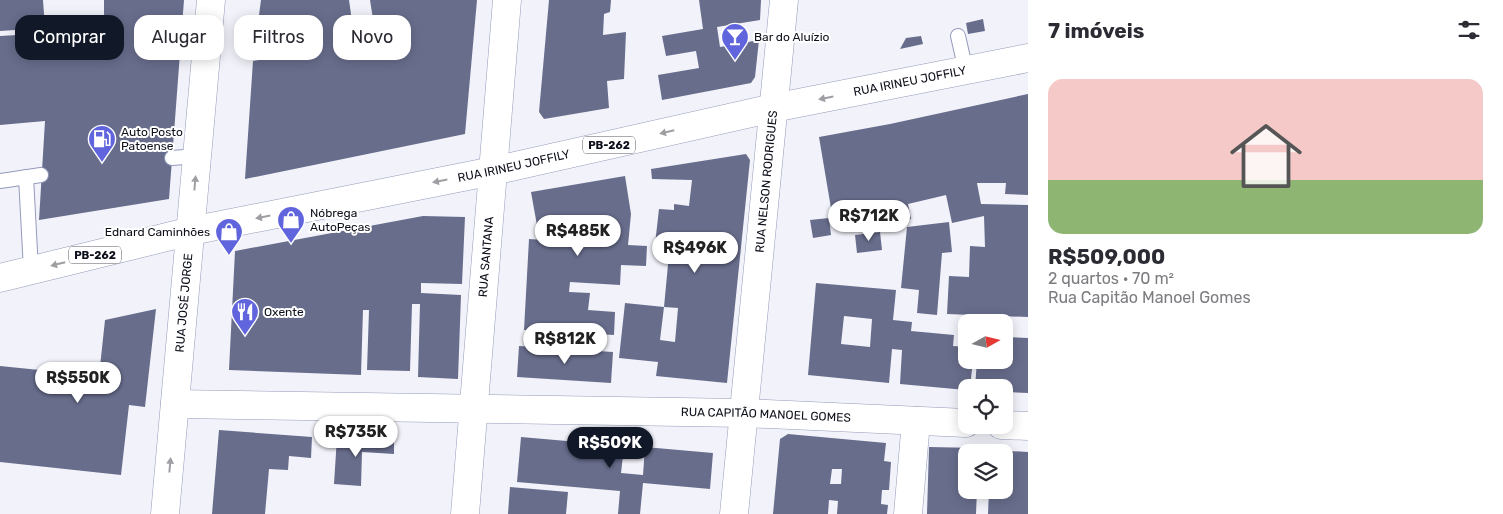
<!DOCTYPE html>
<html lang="pt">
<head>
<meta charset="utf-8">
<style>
  body { margin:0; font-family:Rubik,sans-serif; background:#f2f2f3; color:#2b2b33; height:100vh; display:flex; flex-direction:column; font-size:19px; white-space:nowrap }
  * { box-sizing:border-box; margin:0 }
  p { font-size:16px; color:#7c7c81 }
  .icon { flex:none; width:28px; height:28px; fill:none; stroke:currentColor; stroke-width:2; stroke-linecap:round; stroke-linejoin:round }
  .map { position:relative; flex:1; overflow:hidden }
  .side { display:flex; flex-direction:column; background:#fff; width:475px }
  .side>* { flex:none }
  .banner { position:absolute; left:15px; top:15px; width:475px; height:45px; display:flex; gap:10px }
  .needle { width:32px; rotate:82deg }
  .tools { position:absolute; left:958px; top:314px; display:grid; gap:10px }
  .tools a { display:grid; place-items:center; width:55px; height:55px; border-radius:10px; background:#fff; box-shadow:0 2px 12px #0003; font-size:25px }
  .price { position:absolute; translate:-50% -42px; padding:0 11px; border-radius:18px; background:#fff; color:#222; font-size:16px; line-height:32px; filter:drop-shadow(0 1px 2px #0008) }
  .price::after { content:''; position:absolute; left:50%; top:30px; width:15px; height:11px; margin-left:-8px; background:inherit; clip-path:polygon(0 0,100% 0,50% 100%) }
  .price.current { background:#111827; color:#fff }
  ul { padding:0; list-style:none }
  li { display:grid; align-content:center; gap:10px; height:265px; padding:0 20px }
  li span { display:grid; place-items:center; height:155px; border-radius:15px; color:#555 }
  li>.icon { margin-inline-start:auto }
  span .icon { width:90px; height:90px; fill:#fffc; stroke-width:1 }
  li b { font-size:21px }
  h2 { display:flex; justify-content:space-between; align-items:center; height:60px; padding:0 20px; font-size:21px }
  .pill { padding:0 18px; border-radius:15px; background:#fff; box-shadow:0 2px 12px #0003; font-size:18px; line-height:45px }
  .pill.current { background:#111827; color:#fff }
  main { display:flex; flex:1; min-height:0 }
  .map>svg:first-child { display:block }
</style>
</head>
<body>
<main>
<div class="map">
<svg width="1028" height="514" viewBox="0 0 1028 514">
  <rect width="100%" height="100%" fill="#f2f3fa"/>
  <g fill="#686d8c" fill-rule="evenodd">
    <polygon points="0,0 43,0 45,28 0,31"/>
    <polygon points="104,0 184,0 169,199 39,220 45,121 0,125 0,36 104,30"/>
    <polygon points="261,0 349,0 355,42 376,38 370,0 477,0 465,134 245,179 253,61 266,59 259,15"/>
    <polygon points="549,0 611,0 610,12 604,14 603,35 626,32 624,79 607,81 609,108 544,119 539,112"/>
    <polygon points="699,0 761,0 760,20 717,27 720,47 759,40 755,77 751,83 662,100 658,75 699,68 696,51 666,56 662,36 703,29"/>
    <polygon points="983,19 985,31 968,34 966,23"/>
    <polygon points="921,36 923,44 900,49 906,38"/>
    <polygon points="1028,94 1028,195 1005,194 1006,183 977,183 981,204 1028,205 1028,317 947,314 949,276 969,277 970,246 985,247 984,216 952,223 946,195 908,204 911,219 884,223 880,204 859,207 860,216 833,220 819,137 890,124"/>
    <polygon points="746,154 750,160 727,383 656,376 658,362 619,358 625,303 664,307 660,340 675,342 678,308 664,307 669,254 654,253 659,209 674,210 674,204 689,206 692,180 652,179 651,169"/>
    <polygon points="625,176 631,214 628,245 647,246 646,266 621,265 620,285 570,282 569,292 590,293 588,310 615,312 614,335 524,330 529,239 603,244 607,218 538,231 531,192"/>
    <polygon points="423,216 465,217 462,284 421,283 421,293 461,295 458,379 418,377 420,304 412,304 410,371 367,370 369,310 363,310 361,375 229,370 235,251"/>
    <polygon points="829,218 831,235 813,238 810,220"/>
    <polygon points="949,222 952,252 942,253 937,315 917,313 919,290 901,288 907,227"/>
    <polygon points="880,232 882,250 857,253 855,235"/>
    <path d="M816,283l80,7 -3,30 19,2 -1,9 43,4 -1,11 13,1v13h7l-3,28h-4v2l-66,-6 2,-34 -10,-1 -3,34 -81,-8zM844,316l28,3 -2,28 -29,-3z"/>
    <polygon points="156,309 145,407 129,405 121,475 0,462 0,366 99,376 105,320"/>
    <polygon points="1004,337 1028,338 1028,393 1004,392 1004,388 975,388 977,360 1004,360"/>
    <polygon points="519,346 613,352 611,383 517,377"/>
    <polygon points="219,430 312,437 311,458 289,456 288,470 269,469 265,514 212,514"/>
    <path d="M788,434l98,9 -2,18 7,1 -2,28h-7l-1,14 7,1 -1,9h-50l1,-13 -9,-1 -1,14h-55l7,-75zM832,469h10l-1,15h-11z"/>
    <polygon points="337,437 394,440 394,454 362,452 361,486 334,484"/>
    <polygon points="521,437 624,446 621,473 643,475 645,447 713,453 710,489 643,483 640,514 618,514 620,491 517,482"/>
    <polygon points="929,447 979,448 979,452 966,452 966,490 977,490 976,514 927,514"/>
    <polygon points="991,450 1028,452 1028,514 988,514 989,490 1004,490 1004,452 991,452"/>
    <polygon points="510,487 568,492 566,514 508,514"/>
  </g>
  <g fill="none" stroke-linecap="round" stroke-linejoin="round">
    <defs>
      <g id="service">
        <polyline points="958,36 966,71"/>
        <polyline points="172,158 197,156"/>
        <polyline points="26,177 31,270"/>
        <polyline points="0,181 41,175"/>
      </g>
      <g id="minor">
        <path id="s1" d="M175,404l569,9 222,10"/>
        <polyline points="1001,425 1028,426"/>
        <path id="s2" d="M165,514l46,-514"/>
        <path id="s3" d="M465,514l42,-514"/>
        <path id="s4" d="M734,514l50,-514"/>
        <polyline points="908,514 916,421"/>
      </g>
      <g id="primary">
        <path id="s5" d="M0,278l191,-47 302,-60 280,-63 255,-50"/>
      </g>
    </defs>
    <use href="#service" stroke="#949aba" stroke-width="16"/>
    <use href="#minor" stroke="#949aba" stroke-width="29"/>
    <use href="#primary" stroke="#949aba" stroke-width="29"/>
    <use href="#service" stroke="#fff" stroke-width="14"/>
    <use href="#minor" stroke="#fff" stroke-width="28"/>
    <use href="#primary" stroke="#fff" stroke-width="28"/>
  </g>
  <defs><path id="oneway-solid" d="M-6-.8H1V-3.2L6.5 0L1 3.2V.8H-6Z" transform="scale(1.25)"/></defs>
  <g fill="#9e9fa3">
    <use href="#oneway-solid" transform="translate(826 98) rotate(169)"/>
    <use href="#oneway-solid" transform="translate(667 132) rotate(167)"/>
    <use href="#oneway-solid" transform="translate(440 181) rotate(169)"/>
    <use href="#oneway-solid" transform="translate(195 183) rotate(-85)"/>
    <use href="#oneway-solid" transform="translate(263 217) rotate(169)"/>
    <use href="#oneway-solid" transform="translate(58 264) rotate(166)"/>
    <use href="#oneway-solid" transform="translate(170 465) rotate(-85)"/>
  </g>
  <defs>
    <symbol id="bar-pin" viewBox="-11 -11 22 30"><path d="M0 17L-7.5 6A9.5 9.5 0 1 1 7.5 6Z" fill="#6064dd" stroke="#fff"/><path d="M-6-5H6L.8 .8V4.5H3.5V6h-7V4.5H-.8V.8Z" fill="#fff"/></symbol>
    <symbol id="fuel-pin" viewBox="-11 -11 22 30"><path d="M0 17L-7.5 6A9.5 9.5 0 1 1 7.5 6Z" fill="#6064dd" stroke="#fff"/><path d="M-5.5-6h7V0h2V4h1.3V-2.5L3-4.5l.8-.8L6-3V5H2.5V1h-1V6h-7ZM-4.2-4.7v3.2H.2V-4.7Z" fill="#fff"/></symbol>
    <symbol id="shop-pin" viewBox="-11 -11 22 30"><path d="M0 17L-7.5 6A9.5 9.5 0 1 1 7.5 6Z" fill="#6064dd" stroke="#fff"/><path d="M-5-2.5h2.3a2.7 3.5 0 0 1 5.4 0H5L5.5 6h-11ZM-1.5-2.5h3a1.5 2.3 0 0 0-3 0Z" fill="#fff"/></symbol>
    <symbol id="restaurant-pin" viewBox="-11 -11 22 30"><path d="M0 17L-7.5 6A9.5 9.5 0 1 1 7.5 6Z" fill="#6064dd" stroke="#fff"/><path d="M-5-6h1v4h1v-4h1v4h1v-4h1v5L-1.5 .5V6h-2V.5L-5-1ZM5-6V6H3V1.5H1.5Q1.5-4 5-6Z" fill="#fff"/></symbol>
  </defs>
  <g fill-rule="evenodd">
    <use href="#bar-pin" x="719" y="21" width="32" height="43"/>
    <use href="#fuel-pin" x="86" y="123" width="32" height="43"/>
    <use href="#shop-pin" x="275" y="204" width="32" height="43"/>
    <use href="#shop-pin" x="213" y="216" width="32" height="43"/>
    <use href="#restaurant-pin" x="229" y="296" width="32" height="43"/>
  </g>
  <g text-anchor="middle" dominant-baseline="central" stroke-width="4" stroke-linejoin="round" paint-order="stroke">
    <g fill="#fff" stroke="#56575f" stroke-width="1">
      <rect x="583" y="136.5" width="52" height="17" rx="4"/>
      <rect x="69" y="246.5" width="52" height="17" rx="4"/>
    </g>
    <g font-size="11" font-weight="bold" fill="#0d0f1a">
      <text x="609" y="145">PB-262</text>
      <text x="95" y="255">PB-262</text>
    </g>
    <g font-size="12" fill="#0d0f1a" stroke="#fff" text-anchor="start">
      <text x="754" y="37">Bar do Aluízio</text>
      <text x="121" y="132">Auto Posto<tspan x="121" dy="14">Patoense</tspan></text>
      <text x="310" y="213">Nóbrega<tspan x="310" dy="14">AutoPeças</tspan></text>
      <text x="210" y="232" text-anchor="end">Ednard Caminhões</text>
      <text x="264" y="312">Oxente</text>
    </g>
    <g font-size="12" fill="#0d0f1a" stroke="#fff">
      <text stroke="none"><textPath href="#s5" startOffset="931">RUA IRINEU JOFFILY</textPath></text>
      <text stroke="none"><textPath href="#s5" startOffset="526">RUA IRINEU JOFFILY</textPath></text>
      <text stroke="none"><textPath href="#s4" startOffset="334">RUA NELSON RODRIGUES</textPath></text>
      <text stroke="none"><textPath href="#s3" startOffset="258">RUA SANTANA</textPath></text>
      <text stroke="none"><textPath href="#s2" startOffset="212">RUA JOSÉ JORGE</textPath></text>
      <text stroke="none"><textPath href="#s1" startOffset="591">RUA CAPITÃO MANOEL GOMES</textPath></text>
    </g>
  </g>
</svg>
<div class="tools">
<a><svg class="needle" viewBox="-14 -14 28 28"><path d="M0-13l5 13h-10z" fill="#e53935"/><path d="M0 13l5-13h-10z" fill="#7c7c81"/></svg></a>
<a><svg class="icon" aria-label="locate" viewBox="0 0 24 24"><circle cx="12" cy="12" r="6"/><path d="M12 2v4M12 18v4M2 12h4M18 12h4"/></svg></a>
<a><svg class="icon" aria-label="layers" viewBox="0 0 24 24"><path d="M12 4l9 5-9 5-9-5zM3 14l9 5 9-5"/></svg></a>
</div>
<b class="price" style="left:869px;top:242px">R$712K</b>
<b class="price" style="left:578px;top:257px">R$485K</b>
<b class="price" style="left:695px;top:274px">R$496K</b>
<b class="price" style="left:565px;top:365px">R$812K</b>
<b class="price" style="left:78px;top:404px">R$550K</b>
<b class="price" style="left:356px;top:458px">R$735K</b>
<b class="price current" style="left:610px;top:469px">R$509K</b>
<div class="banner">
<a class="pill current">Comprar</a>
<a class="pill">Alugar</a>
<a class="pill">Filtros</a>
<a class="pill">Novo</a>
</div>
</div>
<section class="side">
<h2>7 imóveis<svg class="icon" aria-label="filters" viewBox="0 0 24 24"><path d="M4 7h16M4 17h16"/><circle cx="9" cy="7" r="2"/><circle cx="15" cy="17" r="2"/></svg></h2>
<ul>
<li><span style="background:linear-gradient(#f6c9c9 65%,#8fb573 0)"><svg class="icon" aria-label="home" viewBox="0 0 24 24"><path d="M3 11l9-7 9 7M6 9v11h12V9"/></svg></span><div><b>R$509,000</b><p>2 quartos · 70 m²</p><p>Rua Capitão Manoel Gomes</p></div></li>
</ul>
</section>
</main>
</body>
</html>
